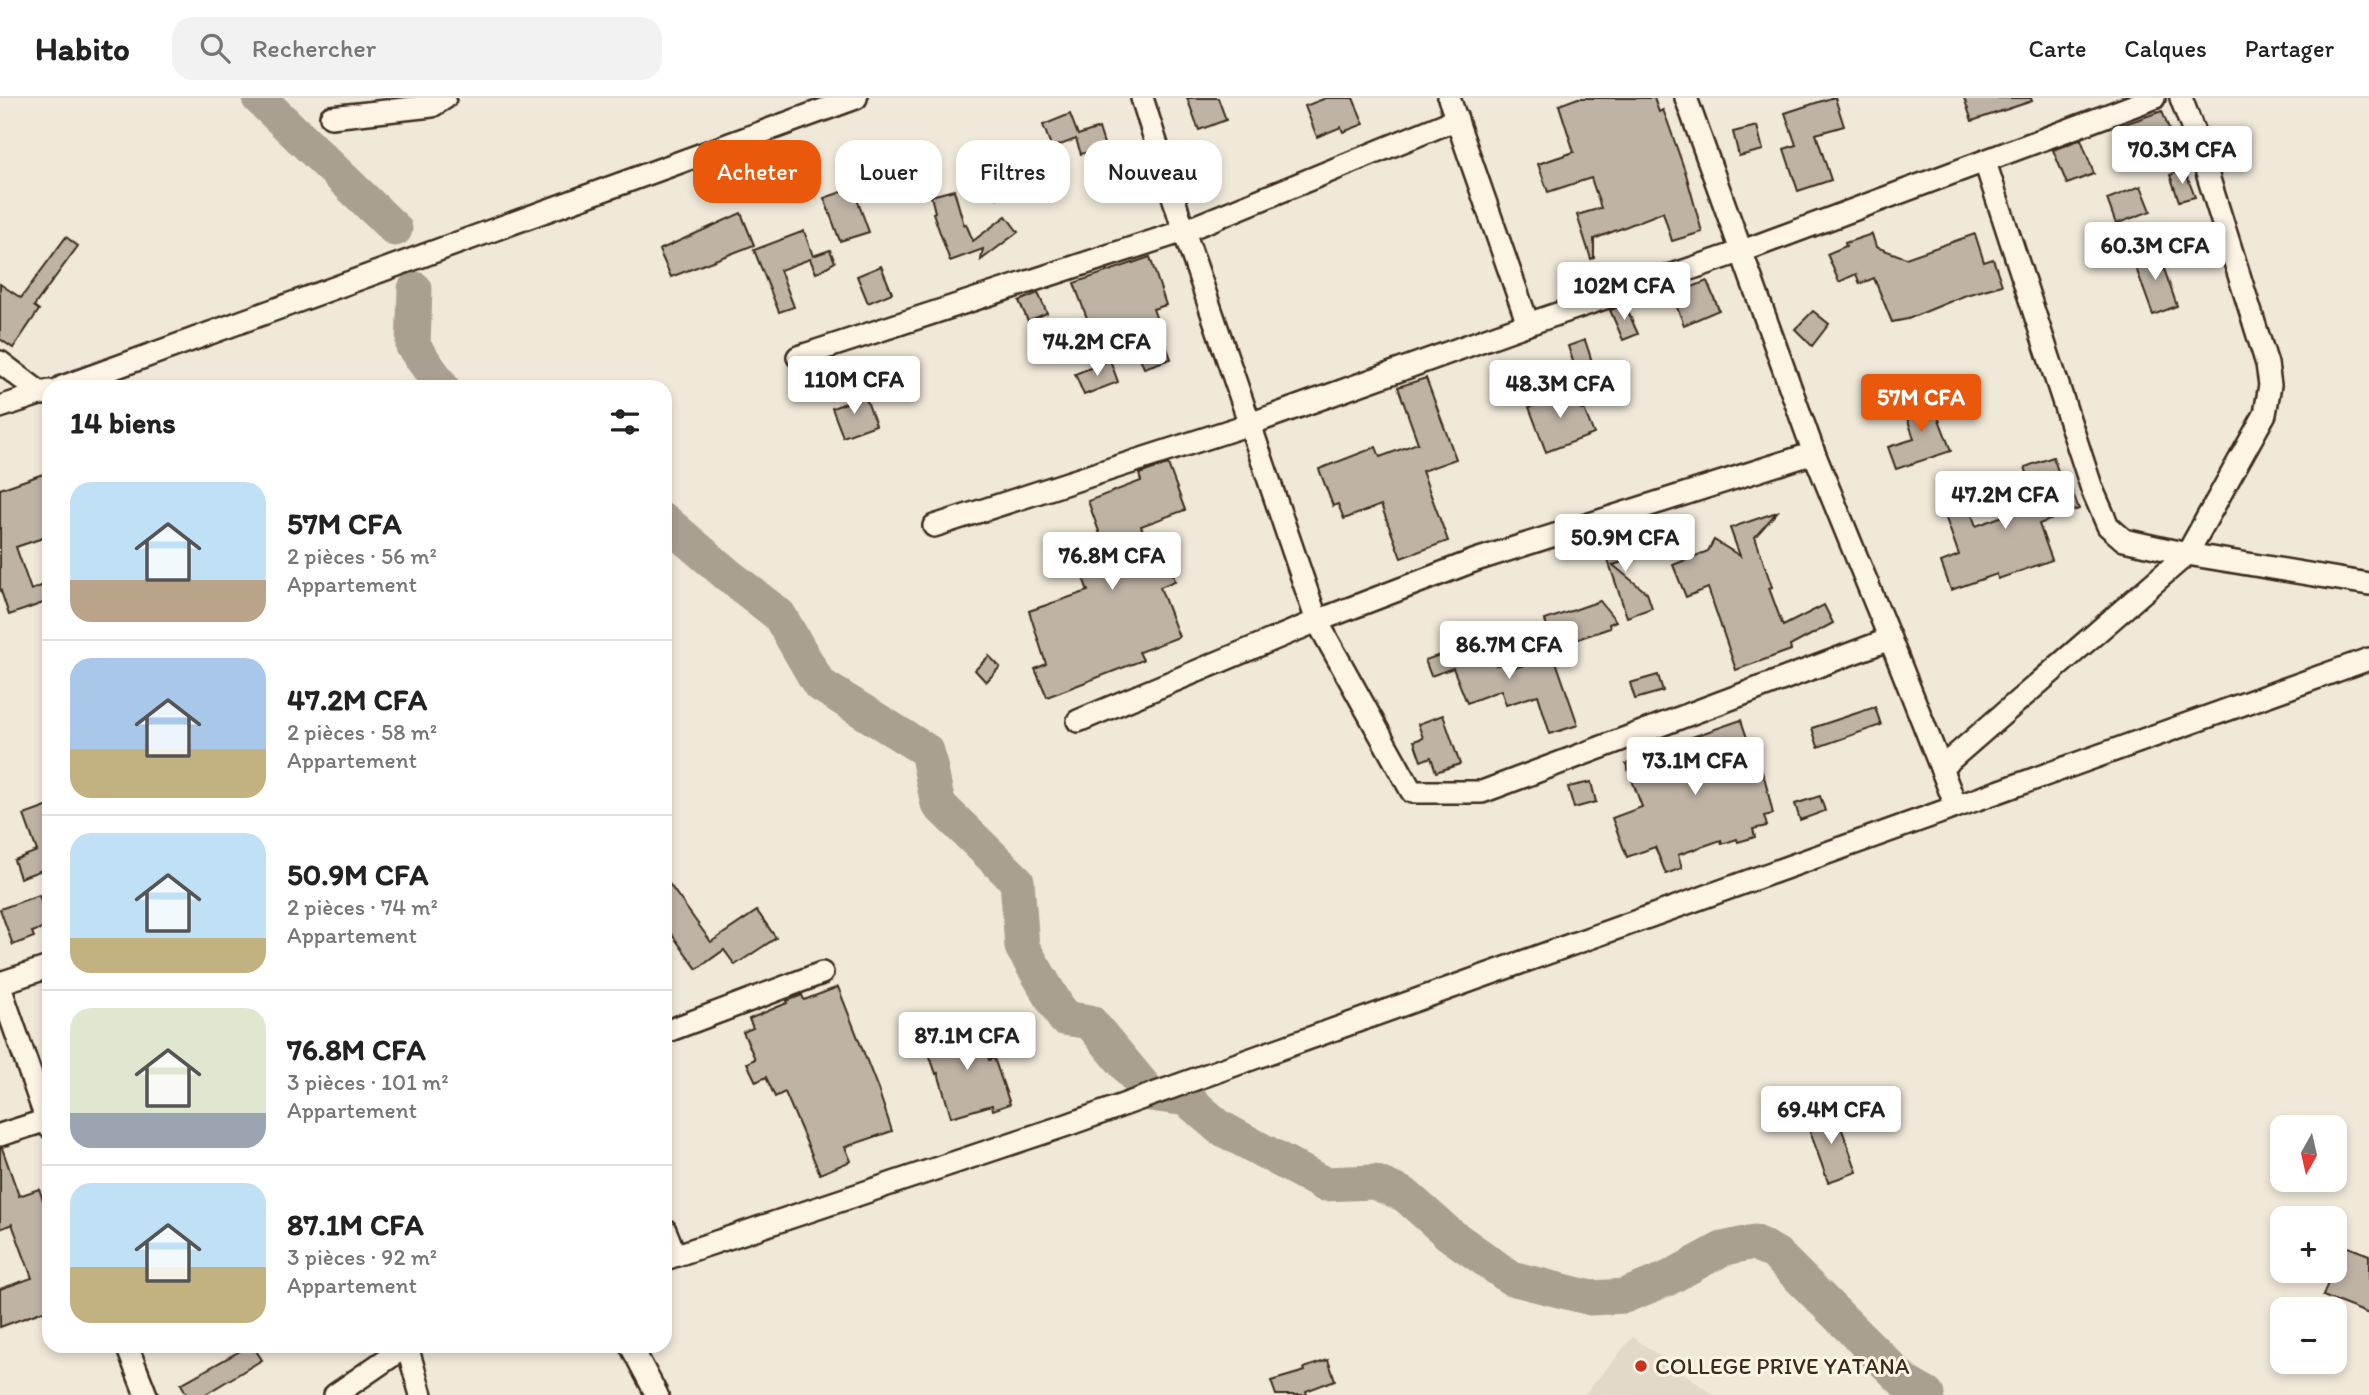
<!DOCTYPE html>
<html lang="fr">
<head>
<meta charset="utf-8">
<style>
  body { margin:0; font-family:Itim,sans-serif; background:#f2f2f2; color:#222; height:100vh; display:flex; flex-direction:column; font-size:26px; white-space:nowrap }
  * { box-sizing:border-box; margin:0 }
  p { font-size:23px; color:#767676 }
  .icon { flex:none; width:38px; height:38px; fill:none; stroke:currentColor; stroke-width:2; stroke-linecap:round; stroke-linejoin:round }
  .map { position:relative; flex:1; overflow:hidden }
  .side { position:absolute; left:42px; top:282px; width:630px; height:973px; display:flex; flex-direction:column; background:#fff; border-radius:21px; box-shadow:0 4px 10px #0003 }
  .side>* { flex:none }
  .guide { position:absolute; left:693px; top:42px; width:665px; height:63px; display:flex; gap:14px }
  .needle { width:46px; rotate:188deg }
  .buttons { position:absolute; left:2270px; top:1017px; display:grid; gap:14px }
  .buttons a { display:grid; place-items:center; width:77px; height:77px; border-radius:14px; background:#fff; box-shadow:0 4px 10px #0003; font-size:35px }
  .price { position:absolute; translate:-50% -60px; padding:0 16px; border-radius:7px; background:#fff; color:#222; font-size:23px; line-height:46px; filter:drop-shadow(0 2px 4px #0008) }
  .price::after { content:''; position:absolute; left:50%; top:42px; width:21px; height:16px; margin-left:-10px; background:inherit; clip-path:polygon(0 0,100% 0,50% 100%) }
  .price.active { background:#ea580c; color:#fff }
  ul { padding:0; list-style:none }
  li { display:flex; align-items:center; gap:21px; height:175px; padding:0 28px }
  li+li { border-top:2px solid #e0e0e0 }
  li span { display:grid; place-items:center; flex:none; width:196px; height:140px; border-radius:21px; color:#555 }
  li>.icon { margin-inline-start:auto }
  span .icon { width:84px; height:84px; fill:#fffc; stroke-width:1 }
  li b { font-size:30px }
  h2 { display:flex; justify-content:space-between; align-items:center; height:84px; padding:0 28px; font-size:30px }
  .tag { padding:0 24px; border-radius:21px; background:#fff; box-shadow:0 4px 10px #0003; font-size:24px; line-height:63px }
  .tag.active { background:#ea580c; color:#fff }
  header { display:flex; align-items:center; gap:42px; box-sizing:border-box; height:98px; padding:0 35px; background:#fff; border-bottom:2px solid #e0e0e0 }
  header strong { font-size:33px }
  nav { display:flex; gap:38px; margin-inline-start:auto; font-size:24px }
  .search { width:490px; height:63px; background:#f2f2f2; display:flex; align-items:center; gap:18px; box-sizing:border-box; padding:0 24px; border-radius:21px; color:#767676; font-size:26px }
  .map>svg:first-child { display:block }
</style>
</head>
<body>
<header>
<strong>Habito</strong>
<div class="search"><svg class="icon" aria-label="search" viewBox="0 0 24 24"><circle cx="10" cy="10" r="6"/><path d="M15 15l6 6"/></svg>Rechercher</div>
<nav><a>Carte</a><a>Calques</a><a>Partager</a></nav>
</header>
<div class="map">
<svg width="2369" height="1297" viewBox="0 0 2369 1297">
  <rect width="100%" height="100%" fill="#f0e9d9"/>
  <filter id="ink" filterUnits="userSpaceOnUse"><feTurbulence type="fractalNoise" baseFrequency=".0143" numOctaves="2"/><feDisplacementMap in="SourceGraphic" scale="14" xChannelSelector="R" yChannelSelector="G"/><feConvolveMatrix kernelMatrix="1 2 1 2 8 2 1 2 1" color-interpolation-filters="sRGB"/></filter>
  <g filter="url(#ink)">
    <polygon fill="#e1d9c9" points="1633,1239 1714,1297 1584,1297"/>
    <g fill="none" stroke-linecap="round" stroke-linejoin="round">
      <g stroke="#aaa091" stroke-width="35">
        <polyline points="259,0 395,131"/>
        <polyline points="415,191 413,248 442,289"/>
        <polyline points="665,423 728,477 779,517 819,586 927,653 938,706 1017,783 1022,849 1064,920 1090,924 1150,996 1187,1001 1219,1029 1324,1086 1374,1084 1405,1097 1449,1136 1511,1180 1591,1200 1624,1198 1667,1181 1722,1151 1754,1144 1776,1156 1906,1285 1927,1297"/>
      </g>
    </g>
    <g fill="#beb3a4" stroke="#3b2a1e" stroke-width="2">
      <polygon points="1187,0 1218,0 1226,22 1199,32"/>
      <polygon points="1326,0 1353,0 1364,26 1343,34 1341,29 1317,39 1305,8"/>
      <polygon points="1578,0 1654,0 1659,14 1663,12 1667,22 1686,76 1702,134 1672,143 1663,114 1594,141 1594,160 1591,161 1577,117 1601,110 1591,80 1548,94 1538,66 1574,54 1559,7"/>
      <polygon points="1831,0 1835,0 1844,28 1816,36 1831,82 1798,93 1784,51 1796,47 1785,15"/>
      <polygon points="1964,0 2031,0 2032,3 1972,23"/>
      <polygon points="2162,13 2174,45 2147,55 2145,47 2140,48 2139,45 2126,50 2119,28"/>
      <polygon points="1070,16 1078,37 1099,30 1105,49 1081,56 1076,41 1052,50 1043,27"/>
      <polygon points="1757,28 1763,52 1739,58 1733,34"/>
      <polygon points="2081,41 2094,76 2067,86 2053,52"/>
      <polygon points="1045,59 1054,86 1028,94 1026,89 997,100 989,76"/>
      <polygon points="2184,71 2195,99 2179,103 2170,77"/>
      <polygon points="2141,88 2151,113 2116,126 2107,101"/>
      <polygon points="853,90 869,134 840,143 824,100"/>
      <polygon points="954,92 964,127 966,126 973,143 1006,118 1018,134 981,162 983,151 950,163 933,115 935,114 931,98"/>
      <polygon points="741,115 754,147 671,179 659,152"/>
      <polygon points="804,133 813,158 830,152 835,164 816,175 810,161 780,172 794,209 779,214 754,152"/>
      <polygon points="1872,136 1876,149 1906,160 1975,136 1984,164 1993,161 2002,187 1966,197 1908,221 1892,224 1874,180 1860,186 1856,176 1839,184 1827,156 1846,148 1845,145"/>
      <polygon points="66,139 78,148 34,208 39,212 13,250 0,241 0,186 21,200"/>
      <polygon points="2157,151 2177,208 2153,217 2132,159"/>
      <polygon points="1150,159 1166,207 1153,211 1171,261 1144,270 1131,236 1098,250 1074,185"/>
      <polygon points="881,168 892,195 868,205 857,178"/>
      <polygon points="1707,183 1719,212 1684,227 1672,197"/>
      <polygon points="1038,195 1047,215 1028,223 1019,203"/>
      <polygon points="1625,207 1638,236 1623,242 1610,212"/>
      <polygon points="1813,213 1829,226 1812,248 1795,231"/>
      <polygon points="1585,242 1596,276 1579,282 1568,248"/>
      <polygon points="1110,262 1118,284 1084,297 1075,276"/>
      <polygon points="1426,280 1456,361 1422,373 1448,443 1401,460 1381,407 1344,421 1338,406 1333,408 1319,371 1376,349 1380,359 1418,345 1398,289"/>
      <polygon points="1572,290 1581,312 1584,311 1594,336 1546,354 1529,309 1535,307 1534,304"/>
      <polygon points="1929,295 1951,353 1896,371 1888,349 1914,341 1902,304"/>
      <polygon points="865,298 876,327 843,339 832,310"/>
      <polygon points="2053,359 2066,395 2072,393 2079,411 2039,426 2052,462 1998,481 1997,476 1951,492 1941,464 1959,457 1938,398 1962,390 1976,428 2038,405 2025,369"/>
      <polygon points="1168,366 1185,412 1141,428 1155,468 1169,463 1175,483 1160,489 1179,539 1139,554 1143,562 1047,599 1035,571 1046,566 1029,513 1088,493 1077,464 1106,453 1088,403 1141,383 1139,376"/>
      <polygon points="49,374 49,438 16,449 31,492 49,485 49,503 9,517 0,490 0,391"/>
      <polygon points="1777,414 1755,439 1772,489 1769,490 1783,528 1824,507 1833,525 1790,548 1791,552 1736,572 1708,490 1686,499 1673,467 1708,453 1714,442 1740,458 1730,430"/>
      <polygon points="1627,432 1636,460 1613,467 1647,495 1652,510 1627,519 1601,441"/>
      <polygon points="1600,503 1616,523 1609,526 1610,530 1554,549 1545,522"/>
      <polygon points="1488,541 1496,567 1511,563 1514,570 1554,558 1578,627 1550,636 1538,597 1506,607 1501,592 1467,605 1453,570 1431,578 1425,562"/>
      <polygon points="989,558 1000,569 986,584 975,572"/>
      <polygon points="1658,577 1663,593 1635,601 1630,585"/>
      <polygon points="1875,609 1881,627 1818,649 1812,630"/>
      <polygon points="1443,617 1460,666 1436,674 1431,659 1421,663 1414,643 1423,640 1418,626"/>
      <polygon points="1741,622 1747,640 1725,648 1754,653 1765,682 1773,716 1764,718 1767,728 1753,731 1755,739 1738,744 1737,741 1722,746 1721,742 1678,757 1682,770 1666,776 1655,749 1627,759 1612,720 1642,709 1626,666 1672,646"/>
      <polygon points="1591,684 1596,704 1574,710 1568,689"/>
      <polygon points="1820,698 1825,713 1800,722 1795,706"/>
      <polygon points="49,708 49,779 45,771 20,780 14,762 37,753 24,717"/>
      <polygon points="665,780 711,844 757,813 776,840 735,867 724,852 697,871 665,827"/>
      <polygon points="39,797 49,828 32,834 34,839 13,847 0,811"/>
      <polygon points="838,889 878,991 892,1033 845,1049 851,1063 820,1076 785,994 775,999 766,979 756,984 747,965 755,961 743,934 753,930 749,921 787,905 787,903 802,897 804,902"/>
      <polygon points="976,927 989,962 994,960 1010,1006 993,1012 992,1007 951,1019 938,975 936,976 925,944"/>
      <polygon points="1835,1012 1857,1074 1828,1084 1806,1022"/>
      <polygon points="0,1050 2,1050 19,1098 39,1091 49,1118 49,1211 0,1229 0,1191 32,1180 12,1126 0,1131"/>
      <polygon points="2343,1147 2369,1157 2369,1216 2323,1198 2333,1172 2334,1172"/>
      <polygon points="249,1248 253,1248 262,1262 204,1297 187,1297 181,1286"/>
      <polygon points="1328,1262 1335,1282 1306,1293 1307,1297 1276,1297 1271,1283 1305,1273 1304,1270"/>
    </g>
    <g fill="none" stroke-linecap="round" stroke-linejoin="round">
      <defs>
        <g id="minor">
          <polyline points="1142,0 1184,133 1317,523 1412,694 1482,694 1890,541"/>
          <polyline points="1449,0 1528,226"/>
          <polyline points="1686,0 1814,355 1890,541 1956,708"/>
          <polyline points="331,19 432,8 445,0"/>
          <polyline points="1985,64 2092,391 2108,428 2124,442 2187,456 2265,316 2270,287 2267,266 2197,43 2181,0"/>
          <polyline points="798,259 1184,133 1457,21"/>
          <polyline points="0,264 42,296"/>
          <polyline points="62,289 856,0"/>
          <polyline points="0,309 49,293"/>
          <polyline points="934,428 1250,326 1528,226 1740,154 2154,0"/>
          <polyline points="1078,623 1317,523 1476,462 1814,355"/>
          <polyline points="1941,670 2187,456 2369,486"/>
          <polyline points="0,885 49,869"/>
          <polyline points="0,889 49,1029"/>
          <polyline points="665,934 822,875"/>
          <polyline points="0,1037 47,1022"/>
          <polyline points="665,1132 675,1157"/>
          <polyline points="665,1161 1067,1027 2369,561"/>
          <polyline points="127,1248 146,1297"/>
          <polyline points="407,1248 421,1297"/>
          <polyline points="631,1248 657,1297"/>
          <polyline points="335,1297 406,1248"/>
        </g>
      </defs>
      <use href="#minor" stroke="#3b2a1e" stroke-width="26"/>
      <use href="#minor" stroke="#fcf5e5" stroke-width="21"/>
    </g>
  </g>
  <circle fill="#c8321e" stroke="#fcf5e5" stroke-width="2.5" cx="1641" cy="1268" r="7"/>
  <g text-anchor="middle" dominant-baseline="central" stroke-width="6" stroke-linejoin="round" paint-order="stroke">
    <g font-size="23" fill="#3b2a1e" stroke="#fcf5e5" text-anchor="start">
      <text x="1655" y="1268">COLLEGE PRIVE YATANA</text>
    </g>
  </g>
</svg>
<div class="buttons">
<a><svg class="needle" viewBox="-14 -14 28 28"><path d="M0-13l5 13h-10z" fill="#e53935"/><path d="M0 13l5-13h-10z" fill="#767676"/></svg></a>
<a>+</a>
<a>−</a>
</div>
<b class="price" style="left:2182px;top:88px">70.3M CFA</b>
<b class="price" style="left:2155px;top:184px">60.3M CFA</b>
<b class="price" style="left:1624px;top:224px">102M CFA</b>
<b class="price" style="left:1097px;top:280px">74.2M CFA</b>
<b class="price" style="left:854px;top:318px">110M CFA</b>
<b class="price" style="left:1560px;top:322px">48.3M CFA</b>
<b class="price active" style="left:1921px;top:336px">57M CFA</b>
<b class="price" style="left:2005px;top:433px">47.2M CFA</b>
<b class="price" style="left:1625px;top:476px">50.9M CFA</b>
<b class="price" style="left:1112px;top:494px">76.8M CFA</b>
<b class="price" style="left:1509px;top:583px">86.7M CFA</b>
<b class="price" style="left:1695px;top:699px">73.1M CFA</b>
<b class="price" style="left:967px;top:974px">87.1M CFA</b>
<b class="price" style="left:1831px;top:1048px">69.4M CFA</b>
<div class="guide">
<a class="tag active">Acheter</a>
<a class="tag">Louer</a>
<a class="tag">Filtres</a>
<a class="tag">Nouveau</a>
</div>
<section class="side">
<h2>14 biens<svg class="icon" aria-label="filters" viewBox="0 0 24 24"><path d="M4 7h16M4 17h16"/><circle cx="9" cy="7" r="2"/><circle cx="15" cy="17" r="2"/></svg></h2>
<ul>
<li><span style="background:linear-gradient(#bfe0f5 70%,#b9a48a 0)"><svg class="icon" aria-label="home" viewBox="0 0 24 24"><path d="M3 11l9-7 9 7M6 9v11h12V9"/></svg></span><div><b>57M CFA</b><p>2 pièces · 56 m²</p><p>Appartement</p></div></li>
<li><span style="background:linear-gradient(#a9c7e8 65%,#c2b280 0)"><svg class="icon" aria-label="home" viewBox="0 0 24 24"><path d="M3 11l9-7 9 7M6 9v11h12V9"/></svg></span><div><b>47.2M CFA</b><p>2 pièces · 58 m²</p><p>Appartement</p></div></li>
<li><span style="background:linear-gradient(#bfe0f5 75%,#c2b280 0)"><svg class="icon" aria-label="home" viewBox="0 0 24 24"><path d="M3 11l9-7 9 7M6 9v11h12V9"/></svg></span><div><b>50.9M CFA</b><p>2 pièces · 74 m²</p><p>Appartement</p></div></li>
<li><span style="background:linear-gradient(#dfe7d0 75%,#9aa5b1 0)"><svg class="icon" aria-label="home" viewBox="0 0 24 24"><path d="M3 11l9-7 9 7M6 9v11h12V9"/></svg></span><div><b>76.8M CFA</b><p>3 pièces · 101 m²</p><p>Appartement</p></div></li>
<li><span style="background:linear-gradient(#bfe0f5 60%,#c2b280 0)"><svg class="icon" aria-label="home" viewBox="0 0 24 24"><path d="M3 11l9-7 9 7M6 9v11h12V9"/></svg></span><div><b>87.1M CFA</b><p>3 pièces · 92 m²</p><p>Appartement</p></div></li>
</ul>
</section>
</div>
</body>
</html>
